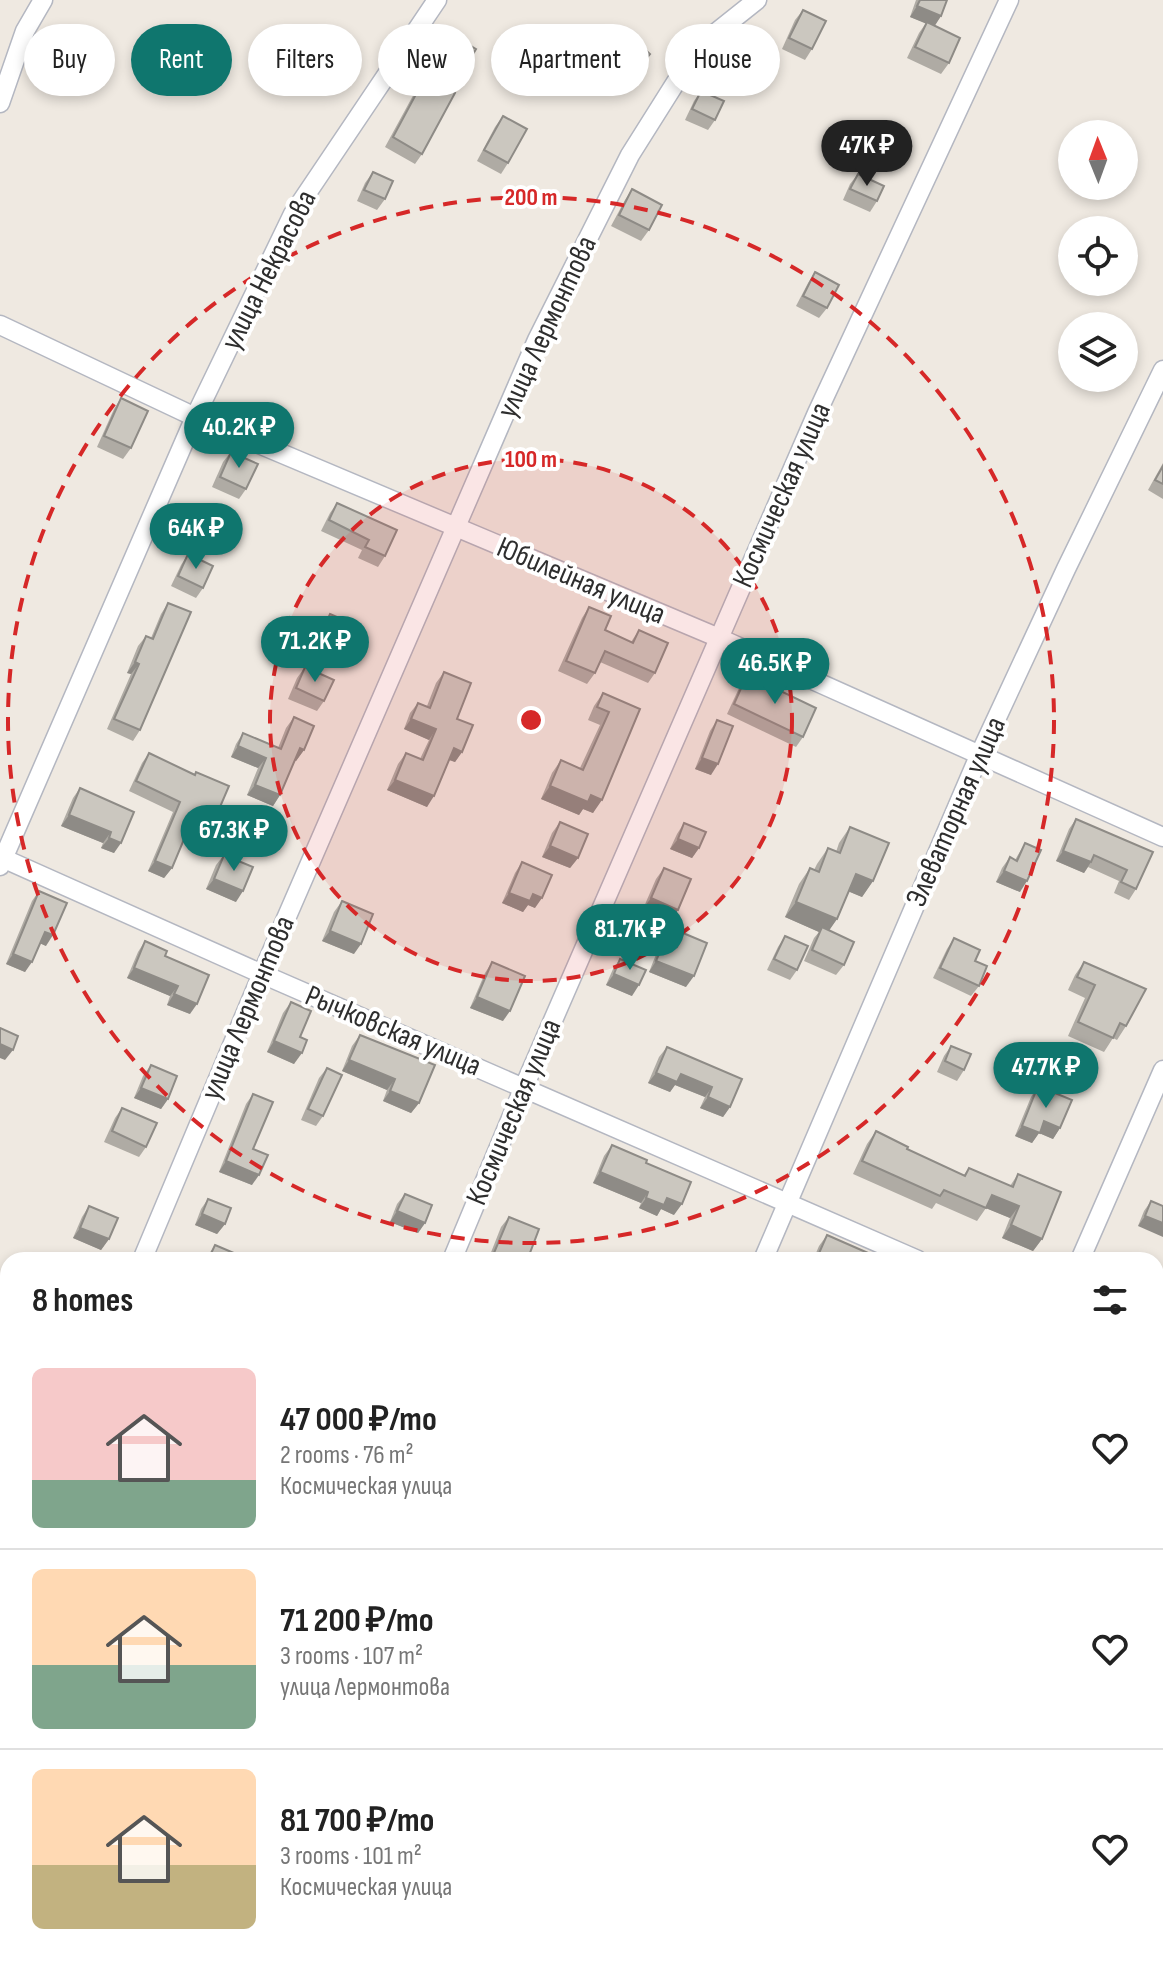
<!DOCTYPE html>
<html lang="en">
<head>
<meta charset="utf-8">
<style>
  body { margin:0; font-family:"Sofia Sans Condensed",sans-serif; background:#f2f2f2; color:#222; height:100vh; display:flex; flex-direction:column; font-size:30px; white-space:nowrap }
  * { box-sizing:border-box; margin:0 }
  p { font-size:26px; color:#767676 }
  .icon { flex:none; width:44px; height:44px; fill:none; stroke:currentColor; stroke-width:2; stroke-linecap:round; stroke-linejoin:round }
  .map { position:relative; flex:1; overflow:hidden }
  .details { position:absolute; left:0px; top:1252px; width:1164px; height:714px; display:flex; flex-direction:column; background:#fff; border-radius:24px 24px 0 0; box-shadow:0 4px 12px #0003 }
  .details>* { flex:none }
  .banner { position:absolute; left:24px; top:24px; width:1116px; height:72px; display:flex; gap:16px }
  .needle { width:52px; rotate:359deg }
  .tools { position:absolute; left:1058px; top:120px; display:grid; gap:16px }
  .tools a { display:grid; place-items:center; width:80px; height:80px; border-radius:50%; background:#fff; box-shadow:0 4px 12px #0003; font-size:40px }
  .price { position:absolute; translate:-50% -68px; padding:0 18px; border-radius:28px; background:#0f766e; color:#fff; font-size:26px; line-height:52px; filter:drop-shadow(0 2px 4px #0008) }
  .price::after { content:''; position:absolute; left:50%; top:48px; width:24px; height:18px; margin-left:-12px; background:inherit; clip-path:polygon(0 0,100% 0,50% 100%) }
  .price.selected { background:#222; color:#fff }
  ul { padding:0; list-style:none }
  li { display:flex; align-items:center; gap:24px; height:200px; padding:0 32px }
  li+li { border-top:2px solid #e0e0e0 }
  li span { display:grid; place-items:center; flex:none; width:224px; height:160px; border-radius:12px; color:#555 }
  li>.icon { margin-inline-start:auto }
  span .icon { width:96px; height:96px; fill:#fffc; stroke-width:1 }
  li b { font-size:34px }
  h2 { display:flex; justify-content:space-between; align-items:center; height:96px; padding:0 32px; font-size:34px }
  .pill { padding:0 28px; border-radius:36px; background:#fff; box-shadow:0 4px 12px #0003; font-size:28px; line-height:72px }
  .pill.selected { background:#0f766e; color:#fff }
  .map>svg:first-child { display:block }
</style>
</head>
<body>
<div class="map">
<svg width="1163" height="1965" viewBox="0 0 1163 1965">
  <rect width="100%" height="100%" fill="#efe9e1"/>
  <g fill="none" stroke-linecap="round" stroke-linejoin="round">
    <defs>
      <g id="street">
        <polyline points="0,103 25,31 43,0"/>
        <polyline points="0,325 195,417 719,638 1163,837"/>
        <polyline points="0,857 262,974 918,1260"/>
        <polyline points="0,866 195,417 293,214 437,0"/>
        <polyline points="142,1260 262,974 537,340 630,155 698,47 757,0"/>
        <polyline points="452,1260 524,1087 817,413 1009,0"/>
        <polyline points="763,1260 979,756 1066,569 1163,370"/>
        <polyline points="1080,1260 1163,1070"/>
        <polyline points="1156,1365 1163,1368"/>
        <polyline points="0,1599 8,1579"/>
        <polyline points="1156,1817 1163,1801"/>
        <polyline points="159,1965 161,1958"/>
        <polyline points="470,1965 473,1958"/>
        <polyline points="776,1965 779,1958"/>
        <polyline points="1092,1965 1095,1958"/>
      </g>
    </defs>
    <use href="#street" stroke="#b4b7c1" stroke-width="21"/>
    <use href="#street" stroke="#fff" stroke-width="18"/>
  </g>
  <g fill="#afaba4">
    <polygon points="916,0 947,0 941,16 934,26 949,63 941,74 907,58 919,33 926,23 910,17"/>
    <polygon points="803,10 812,49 805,60 782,49 795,20"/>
    <polygon points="446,31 451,91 422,154 415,164 385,147 428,68 425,66"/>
    <polygon points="732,43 747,86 740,96 724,90 727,84 713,78 724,53"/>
    <polygon points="619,49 650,54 631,78 611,60"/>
    <polygon points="701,91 715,120 708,130 685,120 694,101"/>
    <polygon points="503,116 508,163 501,174 477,161 495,127"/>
    <polygon points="373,172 385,199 377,210 357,201 365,183"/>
    <polygon points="858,174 877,201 870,212 843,200 850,184"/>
    <polygon points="632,189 649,230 641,241 611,226 625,200"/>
    <polygon points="815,272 827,308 819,318 796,306 808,283"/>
    <polygon points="121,398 131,448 123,459 97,447 114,409"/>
    <polygon points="231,452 246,489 239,499 212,487 223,462"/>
    <polygon points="1163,463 1163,499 1148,490"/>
    <polygon points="337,503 385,556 378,567 358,558 362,550 321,531 330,513"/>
    <polygon points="188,554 203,588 196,598 171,586 181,565"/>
    <polygon points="168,603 140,730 133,741 107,729 131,674 127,673 138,646 146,636 151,638 161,614"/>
    <polygon points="589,607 605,630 631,642 639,630 655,673 648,683 600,662 595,673 587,684 558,671 582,618"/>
    <polygon points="330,614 336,663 311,652 322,625"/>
    <polygon points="305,667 324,701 317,711 288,699 297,678"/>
    <polygon points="444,672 457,719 462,752 455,762 449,760 427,807 387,790 398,764 406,753 420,759 429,740 404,729 410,713 418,703 427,706 436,683"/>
    <polygon points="747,675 803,737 796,747 727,714 740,686"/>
    <polygon points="603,693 640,709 593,813 583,809 579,815 541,799 552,773 561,760 580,768 600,725 588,720 594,706"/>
    <polygon points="294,717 304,750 296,761 295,760 280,795 273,806 247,795 258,768 231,757 236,744 243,733 278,748 286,728"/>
    <polygon points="717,720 711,775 695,769 710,731"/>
    <polygon points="149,753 217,814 209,824 202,821 198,828 190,824 172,868 164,878 148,871 173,812 129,791 142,763"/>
    <polygon points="80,788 134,812 114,853 101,848 103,843 61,826 73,798"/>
    <polygon points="1076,819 1153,852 1136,889 1129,900 1114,893 1119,881 1088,867 1084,873 1056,861 1069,829"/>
    <polygon points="560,822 578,858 570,868 542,857 552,833"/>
    <polygon points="684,823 699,848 692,858 670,849 677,834"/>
    <polygon points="850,827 873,881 862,897 848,891 837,919 829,930 844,965 836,975 804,961 814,938 819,932 785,917 799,884 810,868 814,870 817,864 828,848 836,852 839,843"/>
    <polygon points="1025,843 1020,892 996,882 1002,868 1010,857 1015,860"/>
    <polygon points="224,855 236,902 206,889 216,865"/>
    <polygon points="522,862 535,908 528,905 523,912 502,903 515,873"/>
    <polygon points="664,868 678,910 671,920 643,909 656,879"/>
    <polygon points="39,891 46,946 40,943 25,972 6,964 32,901"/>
    <polygon points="342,901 354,954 322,941 334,912"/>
    <polygon points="683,933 686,987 649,972 657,952 664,942 674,946"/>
    <polygon points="785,936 797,970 790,980 767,970 778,947"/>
    <polygon points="954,938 975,961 979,986 971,996 933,978 947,949"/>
    <polygon points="145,941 165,956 190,1014 167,1005 170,996 127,978 138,952"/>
    <polygon points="620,959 632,996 606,985 613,969"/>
    <polygon points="492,962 503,1021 470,1008 485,973"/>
    <polygon points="1084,962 1126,1026 1117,1040 1113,1038 1104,1052 1068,1036 1085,998 1068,990 1075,975"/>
    <polygon points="291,1002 300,1037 294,1064 267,1052 283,1013"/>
    <polygon points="360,1035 419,1103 411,1113 383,1101 387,1090 342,1071 352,1046"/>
    <polygon points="951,1046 964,1070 957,1081 937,1072 944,1056"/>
    <polygon points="667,1047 730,1107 723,1117 700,1108 705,1097 675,1085 670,1092 648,1083 659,1057"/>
    <polygon points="151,1065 168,1099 161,1109 134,1098 143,1076"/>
    <polygon points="327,1068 323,1116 316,1126 301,1120 319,1078"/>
    <polygon points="1038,1086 1060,1128 1053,1139 1039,1133 1032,1143 1015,1136 1031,1097"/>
    <polygon points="253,1094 253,1149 252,1185 219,1172 246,1104"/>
    <polygon points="122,1108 146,1147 139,1157 104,1142 115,1118"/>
    <polygon points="876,1131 907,1149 963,1176 969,1168 1010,1186 1018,1174 1042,1239 1033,1251 1002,1238 1010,1218 986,1208 977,1221 936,1203 932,1209 853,1174 867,1144"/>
    <polygon points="612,1145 646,1163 674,1215 661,1209 657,1216 639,1208 641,1203 593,1183 604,1156"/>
    <polygon points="405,1194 425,1223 418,1233 390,1222 397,1204"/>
    <polygon points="208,1199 225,1224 217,1234 195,1225 201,1209"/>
    <polygon points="1151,1201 1163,1206 1138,1226 1144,1211"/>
    <polygon points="89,1206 109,1239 101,1250 73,1238 82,1217"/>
    <polygon points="509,1217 526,1260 488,1260 501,1227"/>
    <polygon points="827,1235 884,1260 813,1260 819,1246"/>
    <polygon points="215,1245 239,1260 205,1260"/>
    <polygon points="1156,1390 1163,1393 1163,1430 1158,1428 1156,1431"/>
    <polygon points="8,1665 8,1770 0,1786 0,1685"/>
    <polygon points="692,1958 737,1958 734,1965 689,1965"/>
    <polygon points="829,1958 850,1958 845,1965"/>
    <polygon points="1010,1958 1053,1958 1050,1965 1007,1965"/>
  </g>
  <g fill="#8e8b86">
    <polygon points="917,6 941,16 934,27 910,17"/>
    <polygon points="731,79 747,86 740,96 724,90"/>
    <polygon points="318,641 343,652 336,663 311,652"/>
    <polygon points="135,662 139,664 131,674 127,673"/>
    <polygon points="411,719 436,729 429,740 404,729"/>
    <polygon points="238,746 266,758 258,768 231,757"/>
    <polygon points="300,748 304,750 296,761 292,759"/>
    <polygon points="454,748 462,752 455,762 447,759"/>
    <polygon points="702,758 718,764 711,775 695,769"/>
    <polygon points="395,780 434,796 427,807 387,790"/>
    <polygon points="255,785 280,795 273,806 247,795"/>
    <polygon points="550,786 591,795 602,800 593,813 583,809 579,815 541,799"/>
    <polygon points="195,813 205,817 198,828 188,823"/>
    <polygon points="69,815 111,832 103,843 61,826"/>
    <polygon points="109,838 121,843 114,853 101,848"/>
    <polygon points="678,839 699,848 692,858 670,849"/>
    <polygon points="550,846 578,858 570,868 542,857"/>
    <polygon points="1063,851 1091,862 1084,873 1056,861"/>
    <polygon points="155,861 172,868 164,878 148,871"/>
    <polygon points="1004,871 1027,881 1020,892 996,882"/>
    <polygon points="856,874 873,881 862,897 845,890"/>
    <polygon points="214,879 243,891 236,902 206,889"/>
    <polygon points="509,893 533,894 542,898 535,908 528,905 523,912 502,903"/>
    <polygon points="651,898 678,910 671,920 643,909"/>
    <polygon points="796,902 837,919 826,935 822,927 819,932 785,917"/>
    <polygon points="330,931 361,944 354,954 322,941"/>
    <polygon points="45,932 53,935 46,946 37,942"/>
    <polygon points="13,954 32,962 25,972 6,964"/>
    <polygon points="656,961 694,976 686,987 649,972"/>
    <polygon points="134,968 178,986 170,996 127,978"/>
    <polygon points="614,974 639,985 632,996 606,985"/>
    <polygon points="174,994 197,1004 190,1014 167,1005"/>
    <polygon points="477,997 510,1011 503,1021 470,1008"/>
    <polygon points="274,1041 302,1053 294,1064 267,1052"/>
    <polygon points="0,1044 13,1050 5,1060 0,1058"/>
    <polygon points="349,1060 395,1079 387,1090 342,1071"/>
    <polygon points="656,1073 681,1074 712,1087 705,1097 675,1085 670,1092 648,1083"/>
    <polygon points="141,1088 168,1099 161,1109 134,1098"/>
    <polygon points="390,1091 419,1103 411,1113 383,1101"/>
    <polygon points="708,1097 730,1107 723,1117 700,1108"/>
    <polygon points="1044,1121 1060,1128 1053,1139 1039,1133 1032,1143 1015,1136 1022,1126"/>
    <polygon points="226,1161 259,1175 252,1185 219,1172"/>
    <polygon points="600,1172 648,1192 641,1203 593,1183"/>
    <polygon points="992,1195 1019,1206 1010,1218 983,1207"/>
    <polygon points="646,1198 667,1198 682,1204 674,1215 661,1209 657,1216 639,1208"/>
    <polygon points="397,1211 425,1223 418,1233 390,1222"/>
    <polygon points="202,1214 225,1224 217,1234 195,1225"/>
    <polygon points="1145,1216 1163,1223 1163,1237 1138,1226"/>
    <polygon points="1011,1225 1042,1239 1033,1251 1002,1238"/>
    <polygon points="80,1228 109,1239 101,1250 73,1238"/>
    <polygon points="1156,1597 1163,1600 1163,1612 1156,1609"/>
    <polygon points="1156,1653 1163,1656 1163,1669 1156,1666"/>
    <polygon points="205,1961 216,1965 202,1965"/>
  </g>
  <g fill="#cbc7bf" stroke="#8e8b86" stroke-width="2">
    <polygon points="920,0 947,0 941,16 917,6"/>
    <polygon points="803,10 826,21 812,49 789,38"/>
    <polygon points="927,22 960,38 949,63 915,47"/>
    <polygon points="446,31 476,49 451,91 455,93 422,154 393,137 436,57 432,55"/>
    <polygon points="631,37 650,54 639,67 619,49"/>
    <polygon points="732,43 761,56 747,86 731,79 734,74 720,68"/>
    <polygon points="701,91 724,101 715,120 692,109"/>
    <polygon points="503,116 527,129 508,163 484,150"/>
    <polygon points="373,172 393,181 385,199 364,190"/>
    <polygon points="858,174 884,186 877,201 850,189"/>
    <polygon points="632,189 662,205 649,230 619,215"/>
    <polygon points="815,272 839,285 827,308 803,296"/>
    <polygon points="121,398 148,411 131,448 104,436"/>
    <polygon points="231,452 258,464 246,489 220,477"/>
    <polygon points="1163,466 1163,484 1155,480"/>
    <polygon points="337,503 397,530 385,556 365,547 369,540 329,520"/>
    <polygon points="188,554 213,566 203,588 178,576"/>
    <polygon points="168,603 191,612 140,730 114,719 139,664 135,662 146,636 153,639"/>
    <polygon points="589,607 611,616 605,630 633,643 639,630 668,643 655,673 605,651 595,673 566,661"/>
    <polygon points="330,614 355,625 343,652 318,641"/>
    <polygon points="305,667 334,680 324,701 296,688"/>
    <polygon points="444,672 471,683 457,719 473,725 462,752 454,748 434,796 395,780 406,753 423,760 436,729 411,719 418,703 430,708"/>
    <polygon points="747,675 816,708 803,737 734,704"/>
    <polygon points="603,693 640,709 602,800 591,795 588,802 550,786 561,760 583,770 609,712 597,707"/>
    <polygon points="294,717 314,726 304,750 300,748 280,795 255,785 266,758 238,746 243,733 281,749"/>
    <polygon points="717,720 733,726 718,764 702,758"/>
    <polygon points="149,753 195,775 196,772 229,786 217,814 208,810 205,817 195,813 172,868 155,861 180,802 136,781"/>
    <polygon points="80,788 134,812 121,843 109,838 111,832 69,815"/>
    <polygon points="1076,819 1153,852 1136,889 1121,882 1127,870 1094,855 1091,862 1063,851"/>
    <polygon points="560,822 588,834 578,858 550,846"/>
    <polygon points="684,823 706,832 699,848 678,839"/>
    <polygon points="850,827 889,843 873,881 856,874 837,919 796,902 810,868 819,872 828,848 840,853"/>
    <polygon points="1025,843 1041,850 1027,881 1004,871 1010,857 1017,861"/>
    <polygon points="224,855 253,867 243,891 214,879"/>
    <polygon points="522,862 552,875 542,898 533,894 530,901 509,893"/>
    <polygon points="664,868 691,879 678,910 651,898"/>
    <polygon points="39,891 67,903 53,935 45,932 32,962 13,954"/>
    <polygon points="342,901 373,914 361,944 330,931"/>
    <polygon points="822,927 854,942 844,965 812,950"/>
    <polygon points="683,933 707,943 694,976 656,961 664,942 677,947"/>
    <polygon points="785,936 808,946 797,970 774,959"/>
    <polygon points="954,938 980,950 975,961 987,966 979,986 940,968"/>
    <polygon points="145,941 167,951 165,956 209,975 197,1004 174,994 178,986 134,968"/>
    <polygon points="620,959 646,970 639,985 614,974"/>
    <polygon points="492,962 525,976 510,1011 477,997"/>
    <polygon points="1084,962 1146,989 1126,1026 1120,1023 1113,1038 1078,1022 1095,985 1077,977"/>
    <polygon points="291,1002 311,1011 300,1037 307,1040 302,1053 274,1041"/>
    <polygon points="0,1028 18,1036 13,1050 0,1044"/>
    <polygon points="360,1035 435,1065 419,1103 390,1091 395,1079 349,1060"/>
    <polygon points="951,1046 971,1054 964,1070 945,1061"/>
    <polygon points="667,1047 742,1079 730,1107 708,1097 712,1087 681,1074 677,1082 656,1073"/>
    <polygon points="151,1065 177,1076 168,1099 141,1088"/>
    <polygon points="327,1068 342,1075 323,1116 308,1109"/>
    <polygon points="1038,1086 1072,1100 1060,1128 1044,1121 1040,1133 1022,1126"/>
    <polygon points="253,1094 273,1102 253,1149 268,1155 259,1175 226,1161"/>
    <polygon points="122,1108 157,1123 146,1147 112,1131"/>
    <polygon points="876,1131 908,1147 907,1149 965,1176 969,1168 1013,1187 1018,1174 1061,1192 1042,1239 1011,1225 1019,1206 992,1195 986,1208 944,1190 940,1196 862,1161"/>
    <polygon points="612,1145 647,1160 646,1163 691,1182 682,1204 667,1198 664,1205 646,1198 648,1192 600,1172"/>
    <polygon points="405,1194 432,1205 425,1223 397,1211"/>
    <polygon points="208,1199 231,1208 225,1224 202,1214"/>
    <polygon points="1151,1201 1163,1206 1163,1223 1145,1216"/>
    <polygon points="89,1206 118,1218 109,1239 80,1228"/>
    <polygon points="509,1217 539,1229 528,1258 524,1256 523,1260 491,1260"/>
    <polygon points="827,1235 884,1260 816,1260"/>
    <polygon points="215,1245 241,1256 239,1260 208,1260"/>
    <polygon points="1156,1390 1163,1393 1163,1417 1159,1427 1156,1426"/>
    <polygon points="1156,1568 1162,1571 1159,1578 1163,1580 1163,1600 1156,1597"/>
    <polygon points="1156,1635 1163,1638 1163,1656 1156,1653"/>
    <polygon points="8,1674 8,1770 2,1783 0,1782 0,1694"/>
    <polygon points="1156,1686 1163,1689 1163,1704 1160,1711 1156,1710"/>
    <polygon points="206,1958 243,1958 240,1965 216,1965 205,1961"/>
    <polygon points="399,1958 415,1958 414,1962 421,1965 396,1965"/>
    <polygon points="522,1958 563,1958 560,1965 519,1965"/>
    <polygon points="695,1958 719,1958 716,1965 692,1965"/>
    <polygon points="720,1958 737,1958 734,1964"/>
    <polygon points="1013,1958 1053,1958 1050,1965 1010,1965"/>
  </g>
  <circle cx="531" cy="720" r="261" fill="#d62828" fill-opacity=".12"/>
  <g fill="none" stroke="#d62828" stroke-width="4" stroke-dasharray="14 10">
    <circle cx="531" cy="720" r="261"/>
    <circle cx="531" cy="720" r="523"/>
  </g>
  <g text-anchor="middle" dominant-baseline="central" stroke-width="8" stroke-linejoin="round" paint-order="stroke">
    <g font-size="30" fill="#2e2e2e" stroke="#fff">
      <text transform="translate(269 270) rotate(-63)">улица Некрасова</text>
      <text transform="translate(547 327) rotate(-65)">улица Лермонтова</text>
      <text transform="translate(782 495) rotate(-66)">Космическая улица</text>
      <text transform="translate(581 581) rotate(23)">Юбилейная улица</text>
      <text transform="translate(956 812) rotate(-66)">Элеваторная улица</text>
      <text transform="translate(248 1008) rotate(-67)">улица Лермонтова</text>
      <text transform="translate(393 1031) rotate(23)">Рычковская улица</text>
      <text transform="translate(514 1112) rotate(-67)">Космическая улица</text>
    </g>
  </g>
  <circle cx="531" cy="720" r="12" fill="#d62828" stroke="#fff" stroke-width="4"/>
  <g font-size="24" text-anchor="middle" font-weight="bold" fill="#d62828" stroke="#fff" stroke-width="8" stroke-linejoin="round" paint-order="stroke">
    <text x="531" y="205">200 m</text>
    <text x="531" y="467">100 m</text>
  </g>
</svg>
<div class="tools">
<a><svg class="needle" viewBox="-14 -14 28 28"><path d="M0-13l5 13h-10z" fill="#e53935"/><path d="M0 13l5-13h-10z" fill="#767676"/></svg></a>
<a><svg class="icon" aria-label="locate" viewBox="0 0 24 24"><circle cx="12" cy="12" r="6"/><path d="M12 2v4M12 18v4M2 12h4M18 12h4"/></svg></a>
<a><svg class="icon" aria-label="layers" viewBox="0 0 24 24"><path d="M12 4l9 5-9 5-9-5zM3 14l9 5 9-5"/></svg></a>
</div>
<b class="price selected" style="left:867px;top:188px">47K ₽</b>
<b class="price" style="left:239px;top:470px">40.2K ₽</b>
<b class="price" style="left:196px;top:571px">64K ₽</b>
<b class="price" style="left:315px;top:684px">71.2K ₽</b>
<b class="price" style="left:775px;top:706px">46.5K ₽</b>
<b class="price" style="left:234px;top:873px">67.3K ₽</b>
<b class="price" style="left:630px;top:972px">81.7K ₽</b>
<b class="price" style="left:1046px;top:1110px">47.7K ₽</b>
<div class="banner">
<a class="pill">Buy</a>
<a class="pill selected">Rent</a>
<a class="pill">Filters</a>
<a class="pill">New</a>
<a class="pill">Apartment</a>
<a class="pill">House</a>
</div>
<section class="details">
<h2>8 homes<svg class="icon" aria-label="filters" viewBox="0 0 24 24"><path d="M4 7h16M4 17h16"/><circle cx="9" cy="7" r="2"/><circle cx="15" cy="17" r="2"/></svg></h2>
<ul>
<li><span style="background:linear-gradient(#f6c9c9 70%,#7fa58c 0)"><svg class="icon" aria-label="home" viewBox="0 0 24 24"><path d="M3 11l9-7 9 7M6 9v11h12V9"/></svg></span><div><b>47 000 ₽/mo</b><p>2 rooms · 76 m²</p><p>Космическая улица</p></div><svg class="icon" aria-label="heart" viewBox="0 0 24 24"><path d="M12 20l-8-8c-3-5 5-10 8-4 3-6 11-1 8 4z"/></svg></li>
<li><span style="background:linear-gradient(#ffd9b3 60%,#7fa58c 0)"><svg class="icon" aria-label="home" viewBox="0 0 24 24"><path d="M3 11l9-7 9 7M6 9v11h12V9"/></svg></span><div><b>71 200 ₽/mo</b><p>3 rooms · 107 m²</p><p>улица Лермонтова</p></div><svg class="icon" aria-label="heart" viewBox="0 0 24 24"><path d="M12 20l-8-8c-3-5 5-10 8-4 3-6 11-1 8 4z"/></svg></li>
<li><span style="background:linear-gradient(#ffd9b3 60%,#c2b280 0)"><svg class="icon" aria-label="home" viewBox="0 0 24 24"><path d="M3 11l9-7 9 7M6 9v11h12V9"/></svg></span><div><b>81 700 ₽/mo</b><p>3 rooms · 101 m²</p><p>Космическая улица</p></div><svg class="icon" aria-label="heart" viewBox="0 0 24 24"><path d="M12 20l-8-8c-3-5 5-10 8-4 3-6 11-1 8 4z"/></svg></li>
</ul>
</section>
</div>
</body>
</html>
